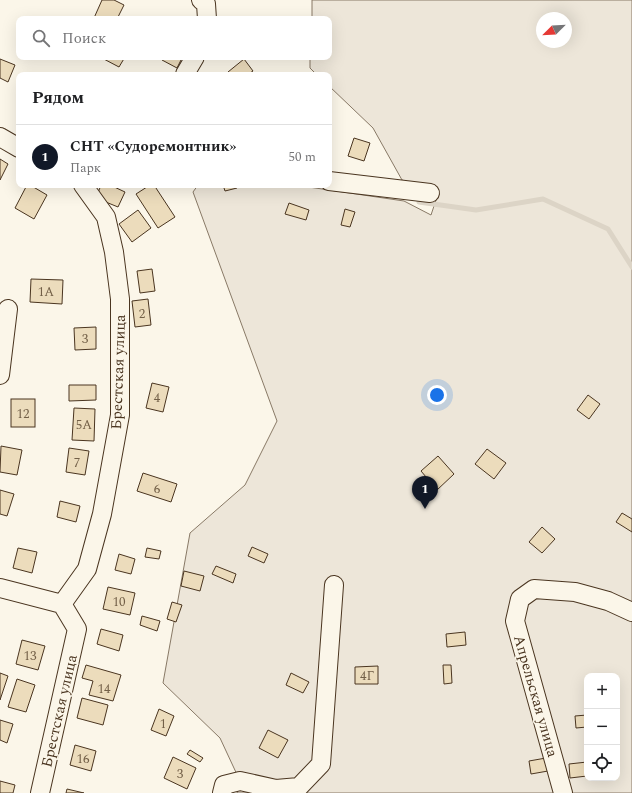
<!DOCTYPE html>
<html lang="ru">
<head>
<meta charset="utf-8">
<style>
  :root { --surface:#fff; --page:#f2f2f2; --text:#202124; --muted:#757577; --line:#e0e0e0; --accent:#111827 }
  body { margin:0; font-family:Spectral,serif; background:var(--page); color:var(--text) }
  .controls { position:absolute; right:12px; bottom:12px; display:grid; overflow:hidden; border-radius:8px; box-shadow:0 4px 16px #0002 }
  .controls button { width:36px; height:36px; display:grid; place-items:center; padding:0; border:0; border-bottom:1px solid var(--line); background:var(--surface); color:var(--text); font:20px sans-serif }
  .compass { position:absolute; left:536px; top:12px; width:36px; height:36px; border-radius:50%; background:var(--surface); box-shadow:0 4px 16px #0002; rotate:246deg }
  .you { position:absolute; left:437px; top:395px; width:14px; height:14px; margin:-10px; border:3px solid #fff; border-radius:50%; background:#1a73e8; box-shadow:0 0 0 6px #1a73e833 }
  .badge { display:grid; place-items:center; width:26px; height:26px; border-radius:50%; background:var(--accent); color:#fff; font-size:13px; font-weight:700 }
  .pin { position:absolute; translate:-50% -33px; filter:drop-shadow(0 1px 2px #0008) }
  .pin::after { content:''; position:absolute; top:21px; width:14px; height:12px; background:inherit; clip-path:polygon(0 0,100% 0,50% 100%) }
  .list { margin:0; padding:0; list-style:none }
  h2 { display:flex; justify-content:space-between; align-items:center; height:52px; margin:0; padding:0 16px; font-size:17px }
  h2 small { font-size:13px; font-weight:400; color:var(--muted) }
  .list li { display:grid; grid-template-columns:26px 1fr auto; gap:12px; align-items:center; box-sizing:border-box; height:64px; padding:0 16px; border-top:1px solid var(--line) }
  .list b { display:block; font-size:15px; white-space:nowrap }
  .list p { margin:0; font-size:13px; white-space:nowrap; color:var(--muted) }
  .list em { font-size:13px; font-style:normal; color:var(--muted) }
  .icon { flex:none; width:22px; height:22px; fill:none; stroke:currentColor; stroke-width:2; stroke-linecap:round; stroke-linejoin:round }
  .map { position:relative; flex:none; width:632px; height:793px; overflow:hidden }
  .search { position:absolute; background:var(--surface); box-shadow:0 4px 16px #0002; left:16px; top:16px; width:316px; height:44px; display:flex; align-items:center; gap:10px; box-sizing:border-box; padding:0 14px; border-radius:8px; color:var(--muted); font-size:15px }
  .panel { position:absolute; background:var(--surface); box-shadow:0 4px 16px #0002; left:16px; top:72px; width:316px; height:116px; border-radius:8px }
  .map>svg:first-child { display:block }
</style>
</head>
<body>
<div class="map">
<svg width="632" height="793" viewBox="0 0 632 793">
  <rect width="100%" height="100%" fill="#fbf6e9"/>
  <path fill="#ede6d9" stroke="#887966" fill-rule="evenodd" d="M312,0h320v793h-395l3,-12 -20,-43 -57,-55 27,-150 55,-48 32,-64 -84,-229 5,-7h97l109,16 27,14 8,-24 -37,-11 -29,-52 -44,-42v-11h-12l-7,-7v-11h19v-38h-17zM542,18h24v24h-24zM587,676h30v102h-30z"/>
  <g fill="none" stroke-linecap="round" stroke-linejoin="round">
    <polyline stroke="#dcd4c6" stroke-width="5" points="419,202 476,210 543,199 608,229 632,267"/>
  </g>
  <g fill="#ecdcbc" stroke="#4a3520">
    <polygon points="102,0 114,0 124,5 117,19 94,18"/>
    <polygon points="100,57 125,57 119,67"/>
    <polygon points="164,57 179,57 182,58 177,68 162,60"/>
    <polygon points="0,59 15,65 8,82 0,78"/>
    <polygon points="244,59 253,71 247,75 231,75 228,72"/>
    <polygon points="354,138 370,143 364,161 348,156"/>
    <polygon points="0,159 8,164 0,180"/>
    <polygon points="27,185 30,185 47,195 34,219 15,208"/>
    <polygon points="101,185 110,185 125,192 118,207 96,198"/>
    <polygon points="150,185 154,185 175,217 158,228 136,194"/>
    <polygon points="223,185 236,185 237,188 225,191"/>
    <polygon points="289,203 309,210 306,220 285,214"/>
    <polygon points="345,209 355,212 350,227 341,225"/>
    <polygon points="138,210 151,228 132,242 119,224"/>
    <polygon points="152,269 155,291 140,293 137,271"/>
    <polygon points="31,279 63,280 62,304 30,302"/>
    <polygon points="148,299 151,325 135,327 132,301"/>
    <polygon points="96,327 96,349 75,350 74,328"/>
    <polygon points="152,383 169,387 163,412 146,408"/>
    <polygon points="69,385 96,385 96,400 69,401"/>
    <polygon points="588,395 600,404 589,419 577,410"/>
    <rect x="11" y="399" width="24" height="28"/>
    <polygon points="74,408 95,409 94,441 72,440"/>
    <polygon points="1,446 22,450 17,475 0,472"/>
    <polygon points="69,448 89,451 85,475 66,472"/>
    <polygon points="487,449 506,463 494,479 475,464"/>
    <polygon points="438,456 454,474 437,490 421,471"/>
    <polygon points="143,473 177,484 171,502 137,491"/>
    <polygon points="0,490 14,494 7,516 0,514"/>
    <polygon points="60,501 80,506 76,522 57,517"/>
    <polygon points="622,513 632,519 632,532 616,522"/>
    <polygon points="542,527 555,539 542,553 529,542"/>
    <polygon points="252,547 268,554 264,563 248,556"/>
    <polygon points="18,548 37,552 32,573 13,568"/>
    <polygon points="147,548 161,551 159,559 145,557"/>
    <polygon points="119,554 135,559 131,574 115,570"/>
    <polygon points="216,566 236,574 233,583 212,574"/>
    <polygon points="184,571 204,576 200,591 181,586"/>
    <polygon points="108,587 135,593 130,615 103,609"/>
    <polygon points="172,602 182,605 176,622 167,619"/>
    <polygon points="142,616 160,621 157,631 140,625"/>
    <polygon points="101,629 123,635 119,651 97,644"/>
    <polygon points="465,632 466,645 447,647 446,634"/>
    <polygon points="22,640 45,646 38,670 16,664"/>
    <polygon points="86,665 121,675 113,701 89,695 93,681 82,678"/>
    <polygon points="443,665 451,665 452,683 444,684"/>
    <polygon points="378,666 378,684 355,684 355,667"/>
    <polygon points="0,673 8,676 0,700"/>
    <polygon points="291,673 309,682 303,693 286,685"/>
    <polygon points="17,679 35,685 26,712 8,707"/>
    <polygon points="82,698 108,705 103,725 77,718"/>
    <polygon points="159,709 174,716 166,736 151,730"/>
    <polygon points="587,715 587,727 576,728 575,716"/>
    <polygon points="0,720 13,724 7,743 0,740"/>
    <polygon points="268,730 288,740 278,758 259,748"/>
    <polygon points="75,745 96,751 91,771 70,765"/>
    <polygon points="190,750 203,758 200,762 187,754"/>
    <polygon points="173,757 196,768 187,789 164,778"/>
    <polygon points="546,758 548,771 531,774 529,761"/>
    <polygon points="587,762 587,776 570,778 569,764"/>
    <polygon points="0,781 15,785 13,793 0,793"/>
    <polygon points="67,789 84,793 66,793"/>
  </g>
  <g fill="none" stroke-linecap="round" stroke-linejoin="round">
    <g stroke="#4a3520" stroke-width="20">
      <g id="minor">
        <polyline points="201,0 206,4 207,19"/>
        <polyline points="187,75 185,74 195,57"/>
        <polyline points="0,137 19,148"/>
        <polyline points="329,181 430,193"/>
        <polyline points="0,375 8,309"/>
        <polyline points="0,588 62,604 77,629 40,793"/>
        <polyline points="62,604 87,569 102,514 120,415 120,299 114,252 106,217 83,185"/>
        <polyline points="222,793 224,785 240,781 276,789 299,787 321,764 334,585"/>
        <polyline points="563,793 515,621 520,599 534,589 575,592 608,601 632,612"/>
      </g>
    </g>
    <use href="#minor" stroke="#fbf6e9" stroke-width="18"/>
  </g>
  <g text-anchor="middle" stroke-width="3" stroke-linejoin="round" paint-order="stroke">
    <g font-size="13" fill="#725f47">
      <text x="46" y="296">1А</text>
      <text x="142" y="318">2</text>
      <text x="85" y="343">3</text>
      <text x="157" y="402">4</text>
      <text x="23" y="418">12</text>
      <text x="84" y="429">5А</text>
      <text x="77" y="467">7</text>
      <text x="157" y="493">6</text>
      <text x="119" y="606">10</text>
      <text x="30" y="660">13</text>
      <text x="367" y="680">4Г</text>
      <text x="104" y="693">14</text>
      <text x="163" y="728">1</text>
      <text x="83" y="763">16</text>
      <text x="180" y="778">3</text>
    </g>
    <g font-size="15" fill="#4a3520" stroke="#fbf6e9">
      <text transform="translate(118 372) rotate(-88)" y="5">Брестская улица</text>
      <text transform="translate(536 696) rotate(74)" y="5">Апрельская улица</text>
      <text transform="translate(59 711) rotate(-77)" y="5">Брестская улица</text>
    </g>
  </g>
</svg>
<div class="controls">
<button>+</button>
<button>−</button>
<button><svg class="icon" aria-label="locate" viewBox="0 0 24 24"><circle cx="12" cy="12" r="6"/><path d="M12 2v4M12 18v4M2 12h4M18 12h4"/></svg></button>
</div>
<svg class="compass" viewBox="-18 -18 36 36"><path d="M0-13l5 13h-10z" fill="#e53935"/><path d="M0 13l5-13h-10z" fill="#757577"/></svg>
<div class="you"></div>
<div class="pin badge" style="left:425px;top:509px">1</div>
<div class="search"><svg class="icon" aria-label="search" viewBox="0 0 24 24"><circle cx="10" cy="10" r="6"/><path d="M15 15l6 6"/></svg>Поиск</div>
<section class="panel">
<h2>Рядом<small></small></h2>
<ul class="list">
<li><span class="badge">1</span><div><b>СНТ «Судоремонтник»</b><p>Парк</p></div><em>50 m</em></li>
</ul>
</section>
</div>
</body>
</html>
